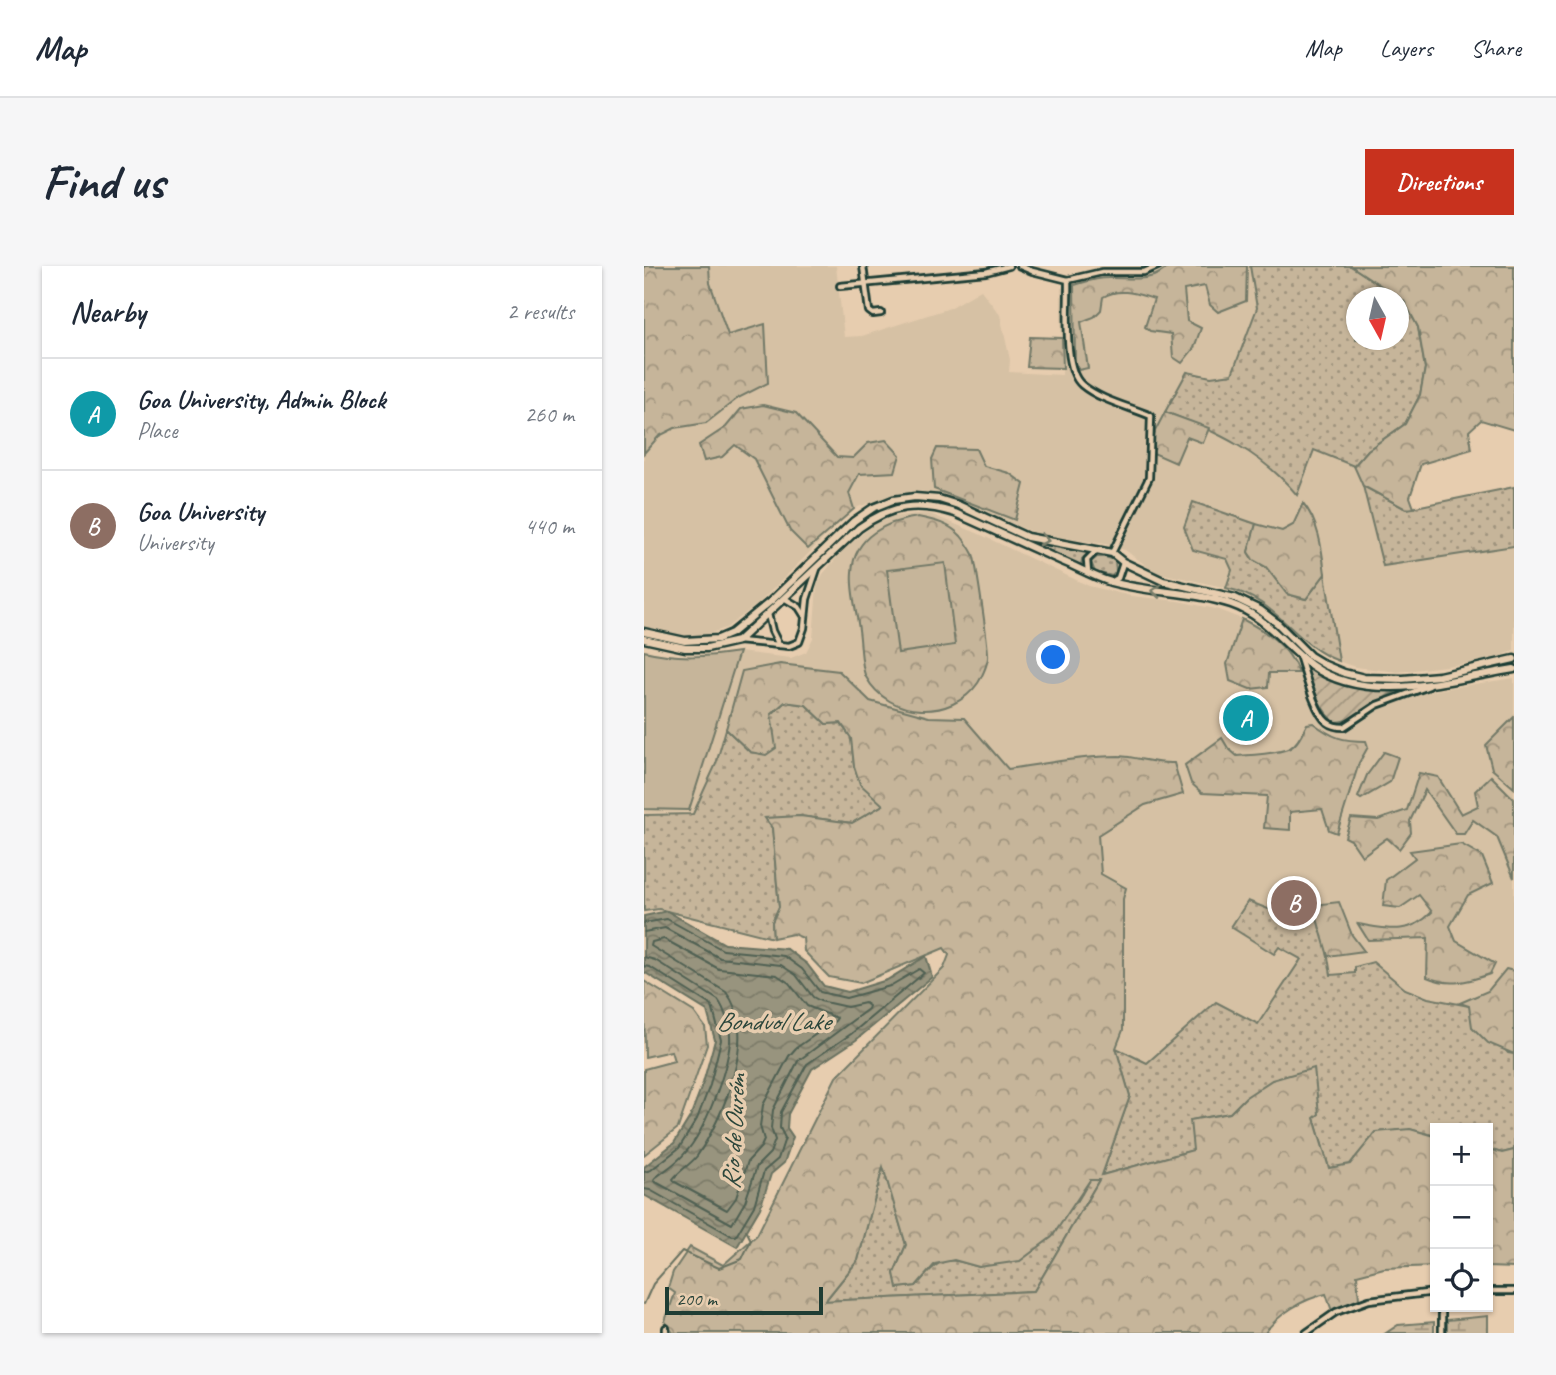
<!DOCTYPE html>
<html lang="en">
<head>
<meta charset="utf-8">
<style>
  :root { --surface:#fff; --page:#f6f6f7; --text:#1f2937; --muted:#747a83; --line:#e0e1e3; --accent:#c8321e }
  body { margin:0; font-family:Caveat,sans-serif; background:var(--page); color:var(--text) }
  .controls { position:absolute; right:21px; bottom:21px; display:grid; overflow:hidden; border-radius:0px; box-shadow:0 2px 5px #0004 }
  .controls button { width:63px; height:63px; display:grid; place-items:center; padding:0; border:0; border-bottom:2px solid var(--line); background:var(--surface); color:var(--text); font:35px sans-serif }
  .compass { position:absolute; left:702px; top:21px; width:63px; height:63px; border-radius:50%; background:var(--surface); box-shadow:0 2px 5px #0004; rotate:172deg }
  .scale { position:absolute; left:21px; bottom:18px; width:158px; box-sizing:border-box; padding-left:7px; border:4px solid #1f3d34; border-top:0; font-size:19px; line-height:24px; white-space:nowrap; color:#1f3d34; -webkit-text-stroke:5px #e7cdaf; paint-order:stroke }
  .you { position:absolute; left:410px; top:392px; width:24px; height:24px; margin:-18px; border:5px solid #fff; border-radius:50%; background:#1a73e8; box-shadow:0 0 0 10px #1a73e833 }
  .badge { display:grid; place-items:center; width:46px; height:46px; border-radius:50%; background:var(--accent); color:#fff; font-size:23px; font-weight:700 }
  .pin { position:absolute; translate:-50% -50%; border:4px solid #fff; box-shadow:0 2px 7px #0006 }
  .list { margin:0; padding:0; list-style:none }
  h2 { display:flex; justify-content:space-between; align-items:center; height:91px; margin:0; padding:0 28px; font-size:30px }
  h2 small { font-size:23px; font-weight:400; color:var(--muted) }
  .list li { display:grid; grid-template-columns:46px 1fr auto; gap:21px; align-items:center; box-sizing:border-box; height:112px; padding:0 28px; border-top:2px solid var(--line) }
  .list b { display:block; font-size:26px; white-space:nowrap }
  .list p { margin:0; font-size:23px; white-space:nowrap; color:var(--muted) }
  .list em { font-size:23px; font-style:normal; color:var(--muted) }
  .icon { flex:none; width:38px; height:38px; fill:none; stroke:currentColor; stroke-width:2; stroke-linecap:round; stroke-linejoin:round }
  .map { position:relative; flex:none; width:870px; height:1067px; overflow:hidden; border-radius:0px }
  header { display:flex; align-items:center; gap:42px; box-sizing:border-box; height:98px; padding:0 35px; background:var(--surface); border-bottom:2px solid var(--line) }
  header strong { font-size:33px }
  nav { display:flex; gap:38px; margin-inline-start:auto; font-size:24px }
  .intro { display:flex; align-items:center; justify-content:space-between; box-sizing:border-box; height:168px; padding:0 42px }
  h1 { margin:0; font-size:49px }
  .button { padding:18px 32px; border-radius:0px; background:var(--accent); color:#fff; font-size:24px; font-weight:700 }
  main { display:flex; gap:42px; padding:0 42px }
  aside { flex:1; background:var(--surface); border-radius:0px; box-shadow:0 2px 5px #0004 }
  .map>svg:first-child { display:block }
</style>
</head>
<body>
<header>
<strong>Map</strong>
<nav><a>Map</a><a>Layers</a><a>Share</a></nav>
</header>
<div class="intro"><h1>Find us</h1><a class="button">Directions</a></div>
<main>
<aside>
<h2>Nearby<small>2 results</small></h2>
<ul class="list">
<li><span class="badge" style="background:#0f9aa8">A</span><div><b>Goa University, Admin Block</b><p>Place</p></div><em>260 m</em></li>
<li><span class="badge" style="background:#8d6e63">B</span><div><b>Goa University</b><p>University</p></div><em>440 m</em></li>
</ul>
</aside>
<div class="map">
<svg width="870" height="1067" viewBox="0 0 870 1067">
  <defs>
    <pattern id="grass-dots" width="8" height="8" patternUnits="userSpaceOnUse" patternTransform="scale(1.75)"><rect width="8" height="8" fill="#c6b59a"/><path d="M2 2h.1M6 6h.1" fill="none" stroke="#a0947e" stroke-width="1.8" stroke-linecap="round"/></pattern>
    <pattern id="forest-crowns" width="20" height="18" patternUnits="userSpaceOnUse" patternTransform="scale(1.75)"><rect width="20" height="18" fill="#c6b59a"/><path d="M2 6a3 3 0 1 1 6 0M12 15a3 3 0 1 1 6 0" fill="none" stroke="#a0947e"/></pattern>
    <pattern id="wetland-marsh" width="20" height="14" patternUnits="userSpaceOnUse" patternTransform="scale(1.75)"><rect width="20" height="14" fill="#c6b59a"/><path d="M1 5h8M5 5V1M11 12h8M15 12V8" fill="none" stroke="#a0947e"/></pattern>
    <pattern id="garden-furrows" width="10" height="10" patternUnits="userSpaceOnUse" patternTransform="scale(1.75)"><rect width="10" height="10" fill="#c6b59a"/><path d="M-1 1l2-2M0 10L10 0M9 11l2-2" fill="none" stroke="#a0947e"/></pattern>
    <pattern id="water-waves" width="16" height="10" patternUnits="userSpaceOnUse" patternTransform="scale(1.75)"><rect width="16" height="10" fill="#98947e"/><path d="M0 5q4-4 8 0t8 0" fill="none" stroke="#7b7a68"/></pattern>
  </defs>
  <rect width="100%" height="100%" fill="#e7cdaf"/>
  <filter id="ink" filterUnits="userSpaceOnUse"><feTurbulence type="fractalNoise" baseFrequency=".0143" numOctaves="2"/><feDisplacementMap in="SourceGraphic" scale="14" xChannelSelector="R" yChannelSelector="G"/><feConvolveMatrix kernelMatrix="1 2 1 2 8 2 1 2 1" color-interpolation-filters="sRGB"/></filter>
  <g filter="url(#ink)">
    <g fill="#d6c1a4">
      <polygon points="65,0 192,0 200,71 218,70 306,42 337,24 356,49 366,94 365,106 418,109 417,22 461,12 503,12 521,4 524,0 606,0 613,42 762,243 870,221 870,384 858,390 833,396 754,406 711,401 688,393 668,381 632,347 611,333 588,323 511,306 481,284 461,278 396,269 298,229 274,225 242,231 214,241 183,269 115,337 82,362 58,370 32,370 0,361 0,152 80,115"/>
      <polygon points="270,248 286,248 333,267 445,320 487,330 534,335 572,343 598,353 627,368 651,396 675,454 688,462 708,462 749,434 798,423 870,412 870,817 550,884 429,738 132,553 42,546 0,547 0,385 39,391 64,391 95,386 147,392 162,386 169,372 173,320 179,308 201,282 232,257 247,251"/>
    </g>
    <g fill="url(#grass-dots)" stroke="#727967" stroke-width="2" fill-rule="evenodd">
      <path d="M606,0h101l53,35 14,26 7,41 -5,27 -15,29 -37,26 -14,16 -40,-16 -17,45c-36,-43 -81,-64 -132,-83l22,-40 24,5 21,-3 25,-66zM712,32h42v42h-42z"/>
      <polygon points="719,220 762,243 870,221 870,280 739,300"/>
      <path d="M549,236l63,22 -8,28 5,8 13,7 21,27 19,5 19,-25 14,87c-44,-15 -61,-62 -113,-73l6,-18 -5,-11 -34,-9 -9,-23z"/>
      <polygon points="372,269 399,279 446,285 438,293 437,302"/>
      <polygon points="453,291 461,291 471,294 472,306 468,310 451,306 447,296"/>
      <polygon points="141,436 162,439 182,458 196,457 207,471 210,500 239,539 208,557 156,550 122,553 128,562 135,641 128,656 129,672 15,643 0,645 0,549 49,548 72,498 82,463 106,486 127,449"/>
      <polygon points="604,635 624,643 669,639 682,679 687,709 711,707 711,701 729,696 761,723 784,732 825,740 864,787 870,788 870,884 858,887 844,883 844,862 791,862 791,870 766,863 706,899 685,902 670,852 602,831 586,847 547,854 550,884 458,909 486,830 472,782 503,797 572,736 614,758 657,693 635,681 630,688 587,661"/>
      <path d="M239,900l23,79 -12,28 4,15 18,-2c25,-29 27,-30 63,-19l98,-65 13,-22h9l-65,111 -209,10 33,-41z"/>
    </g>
    <g fill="url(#forest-crowns)" stroke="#727967" stroke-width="2" fill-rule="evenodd">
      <polygon points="0,0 65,0 66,17 84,69 121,58 124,117 94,132 62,157 31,162 15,170 0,187"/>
      <path d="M524,0h79l-1,35 -28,11 -8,-7 -5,-19 -21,4 3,31 14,7 -7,20 -12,15 -9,-6 -2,-23 -21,-3 -5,-4 9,-28c-17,-5 -34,-12 -51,-2l-2,13 -7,7 -13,5 7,46 -9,2 -4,-6 -1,-79c11,-3 23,-7 34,-7 21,-1 45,6 60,-12z"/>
      <polygon points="707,0 870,0 870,164 837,154 825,165 828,183 777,198 766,231 770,242 762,243 719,220 710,200 724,184 761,158 776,129 781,102 774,61 760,35"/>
      <polygon points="386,71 418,72 419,102 383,101"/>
      <polygon points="119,139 152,147 193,191 209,192 224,177 242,174 256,189 251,206 215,208 205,227 210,243 164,283 146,265 110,193 91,179 78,191 60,195 55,179 82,161 97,143"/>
      <polygon points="521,146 565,162 559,177 543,171 532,197 507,186 511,165"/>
      <polygon points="293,182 332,183 340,200 365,207 380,218 371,254 290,223 288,193"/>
      <path d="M659,237c16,19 19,47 22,71l-19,25 -19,-5 -21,-27 -13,-7 -5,-8 8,-28 26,7 11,-6z"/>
      <path d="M274,251c16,3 32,7 43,19 4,5 9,12 12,18 3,7 16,95 15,104 -1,7 -6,19 -10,25 -26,38 -89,36 -112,-6 -5,-9 -5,-35 -7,-47 -2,-18 -9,-39 -7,-58 2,-36 35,-51 66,-55z"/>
      <path d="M598,353c25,13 45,25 57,54h-30l-1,14 -18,2 -20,-8 -3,-17z"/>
      <path d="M136,398l59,7 31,30 59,16 35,1 44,51c36,-5 74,-13 111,-13 19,1 35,8 55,7l9,31 -38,11 -47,30 3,39 25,14 -3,11v131l-7,18 14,48 -28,79 91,-25 -3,-30 40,-7 16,-16 26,-17 42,-12 5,46 -5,4 15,50 21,-4 26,-32 34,-3 25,7v130l-51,2 -27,7 2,24 -27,12 -6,-17c-23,5 -48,20 -61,39h-592l-8,-12 10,-28 -7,-5 5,-16 17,-25 33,18 34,-30 79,-158 108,-109 5,-13 -5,-7 -83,35 -32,-6 -25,-26 -1,-13 -10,-4 -20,4 -1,-16 7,-15 -7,-79 -7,-10 35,-2 52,7 31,-18 -23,-21 -6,-18 -3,-28 -10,-15 -15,1 -20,-19 -21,-3 -14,12 5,34 -10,7 -16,-3 -24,-23 16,-58zM239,901l23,78 -12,28 3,15 19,-2 19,-22 19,-4 25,7 41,-6 32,-24 38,-57h9l-65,111 -209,10 33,-41z"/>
      <polygon points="870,451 870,522 848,503 842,479"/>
      <path d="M669,457c20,15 29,18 53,18l2,6 -9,16 -22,70 -8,-3 -7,-21 -32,3v18l-26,-2 3,-32 -65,-3 -11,-10 -6,-18 37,-27 6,10 9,8c13,-1 41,-2 53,-8 8,-4 13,-16 17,-24z"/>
      <polygon points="740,486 754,491 746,516 717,533 714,531 723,509"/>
      <polygon points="775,507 794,511 817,548 834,540 831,525 847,510 870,533 870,612 853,571 829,554 820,568 812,568 781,524 766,555 767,567 755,583 743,572 718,590 707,574 701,571 707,552 734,554 763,544"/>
      <path d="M817,578l21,12 11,27 -25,12 -18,31 6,15 39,23 -5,10c-23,8 -40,13 -63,3l1,-39 -60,2 -10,-16c29,5 51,12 74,-12l-13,-17 -19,13 -17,-2 3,-26 29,-22 -5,-7z"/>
      <polygon points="695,636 708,669 720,685 684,690 669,639"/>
      <polygon points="862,703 870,705 870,788 844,777 828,761 825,740 816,737 844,725"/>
      <polygon points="0,715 50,746 61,761 63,779 34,862 0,889 0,803 30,795 27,785 1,791"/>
      <polygon points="844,883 858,887 870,884 870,1002 844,1001"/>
    </g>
    <g fill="url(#wetland-marsh)" stroke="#727967" stroke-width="2">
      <polygon points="844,1050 844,1067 803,1067 803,1054"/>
      <polygon points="790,1056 790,1067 742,1067 754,1059"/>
    </g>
    <path fill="url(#garden-furrows)" stroke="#727967" stroke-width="2" d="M661,396c27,23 59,26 94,28 -23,10 -38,31 -64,32 -18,-14 -23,-39 -30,-60z"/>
    <g fill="#c6b59a" stroke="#727967" stroke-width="2">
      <polygon points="301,297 311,379 254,387 243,304"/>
      <path d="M0,385c33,8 63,6 95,1l-50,158 -45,-1z"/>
    </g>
    <polygon fill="url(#water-waves)" stroke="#687160" stroke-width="2" points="23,645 81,678 143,683 163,698 180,720 204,726 243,714 282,690 288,711 212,774 168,803 144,848 143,862 149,871 140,897 127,908 116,942 93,981 0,929 0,901 30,877 46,851 59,817 71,774 63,745 0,706 0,650"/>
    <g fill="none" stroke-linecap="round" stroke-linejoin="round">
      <g stroke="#4f6052" stroke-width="2">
        <polyline points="0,657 23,653 79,684 140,690 158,703 176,726 202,732 246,720 275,703 280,707 207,768 163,798 137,846 136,862 141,872 134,893 120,905 110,940 92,970 88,970 6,924 0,923"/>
        <path d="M0,666l21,-4 55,30 61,7 15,10 17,22 7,4 27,6 18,-4 4,3 -1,3 -70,52 -25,49 -2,18 4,12 -5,13 -13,13 -12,36 -13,22 -78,-43 1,-3c10,-8 22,-15 30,-25 20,-21 42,-82 45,-111 1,-12 -5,-33 -12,-42l-63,-40 -11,-3"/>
        <path d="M20,673l55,30 58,6 12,8 18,23 30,12 -2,3 -39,27 -7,8 -26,49 -3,21 4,14 -3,7 -13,14 -12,37 -9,12 -52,-28 -2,-3c7,-9 17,-14 24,-23 26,-38 62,-122 29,-164l-75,-46 1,-4z"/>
        <polyline points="0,700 6,701 68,740 77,774 66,819 53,853 35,882 7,904 0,906"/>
      </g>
      <polyline stroke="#687160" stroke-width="2" points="0,1038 9,1018 38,985 75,1002 98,993 107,974 102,964"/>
      <g stroke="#1f3d34" stroke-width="10">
        <g id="street">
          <polyline points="219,0 225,45 229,48 237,47"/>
          <path d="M376,0l12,5 36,9c1,25 -6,89 14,105 18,15 48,22 69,31l-2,62 -37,75"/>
          <polyline points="424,14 458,6 500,6 514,0"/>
          <polyline points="196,20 342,6 365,0"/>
          <polyline points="444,307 443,294 451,286"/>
          <polyline points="467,316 474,312 479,297"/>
          <polyline points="140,332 155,341 160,349"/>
          <polyline points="124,348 128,365 135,379"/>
          <polyline points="94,375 145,380 155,376 160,362 163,333 173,303"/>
          <path d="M656,392c5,15 15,55 27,64 5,4 11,5 17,5l33,-22 52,-19"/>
          <polyline points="844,1025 870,1025"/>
          <polyline points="22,1062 22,1067"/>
          <polyline points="662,1067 692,1046 725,1034 791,1026"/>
          <polyline points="798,1067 798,1041"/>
        </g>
      </g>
      <g stroke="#1f3d34" stroke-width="11">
        <g id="secondary">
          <polyline points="0,366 41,375 74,373 88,367 127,335 210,255 229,242 249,234 271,231 295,233 314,239 383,271 468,287 479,296 519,315 591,332 616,344 633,357 666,390 681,399 700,407 720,412 759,413 795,410 870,393"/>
          <path d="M0,373l41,9h22l31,-7 121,-113c32,-23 58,-27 96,-15 36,16 71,32 107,48 17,7 32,16 49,21 40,11 81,9 120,22 35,12 52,40 80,61 56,41 141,14 203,4"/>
        </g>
      </g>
      <use href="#street" stroke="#e7cdaf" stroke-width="4.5"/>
      <use href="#secondary" stroke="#e7cdaf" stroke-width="6"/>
    </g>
    <defs><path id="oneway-chevron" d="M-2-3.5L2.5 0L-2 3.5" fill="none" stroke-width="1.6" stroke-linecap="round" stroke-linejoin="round" transform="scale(1.75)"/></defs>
    <g stroke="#797e6b">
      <use href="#oneway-chevron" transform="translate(400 274) rotate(11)"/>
      <use href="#oneway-chevron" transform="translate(512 325) rotate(-175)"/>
    </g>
  </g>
  <g text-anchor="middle" stroke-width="7" stroke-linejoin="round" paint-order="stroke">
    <g font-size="26" font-style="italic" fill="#2b463b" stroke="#e7cdaf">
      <text x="129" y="764">Bondvol Lake</text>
      <text transform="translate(89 866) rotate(-87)" y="9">Rio de Ourém</text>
    </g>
  </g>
</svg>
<div class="controls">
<button>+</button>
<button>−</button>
<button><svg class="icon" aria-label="locate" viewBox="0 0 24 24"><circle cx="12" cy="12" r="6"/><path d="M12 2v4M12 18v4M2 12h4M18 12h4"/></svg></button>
</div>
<svg class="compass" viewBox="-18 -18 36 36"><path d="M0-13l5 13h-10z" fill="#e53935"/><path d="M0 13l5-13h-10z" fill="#747a83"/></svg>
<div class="scale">200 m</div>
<div class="you"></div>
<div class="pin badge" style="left:602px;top:452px;background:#0f9aa8">A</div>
<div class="pin badge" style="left:650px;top:637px;background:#8d6e63">B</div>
</div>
</main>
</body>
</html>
